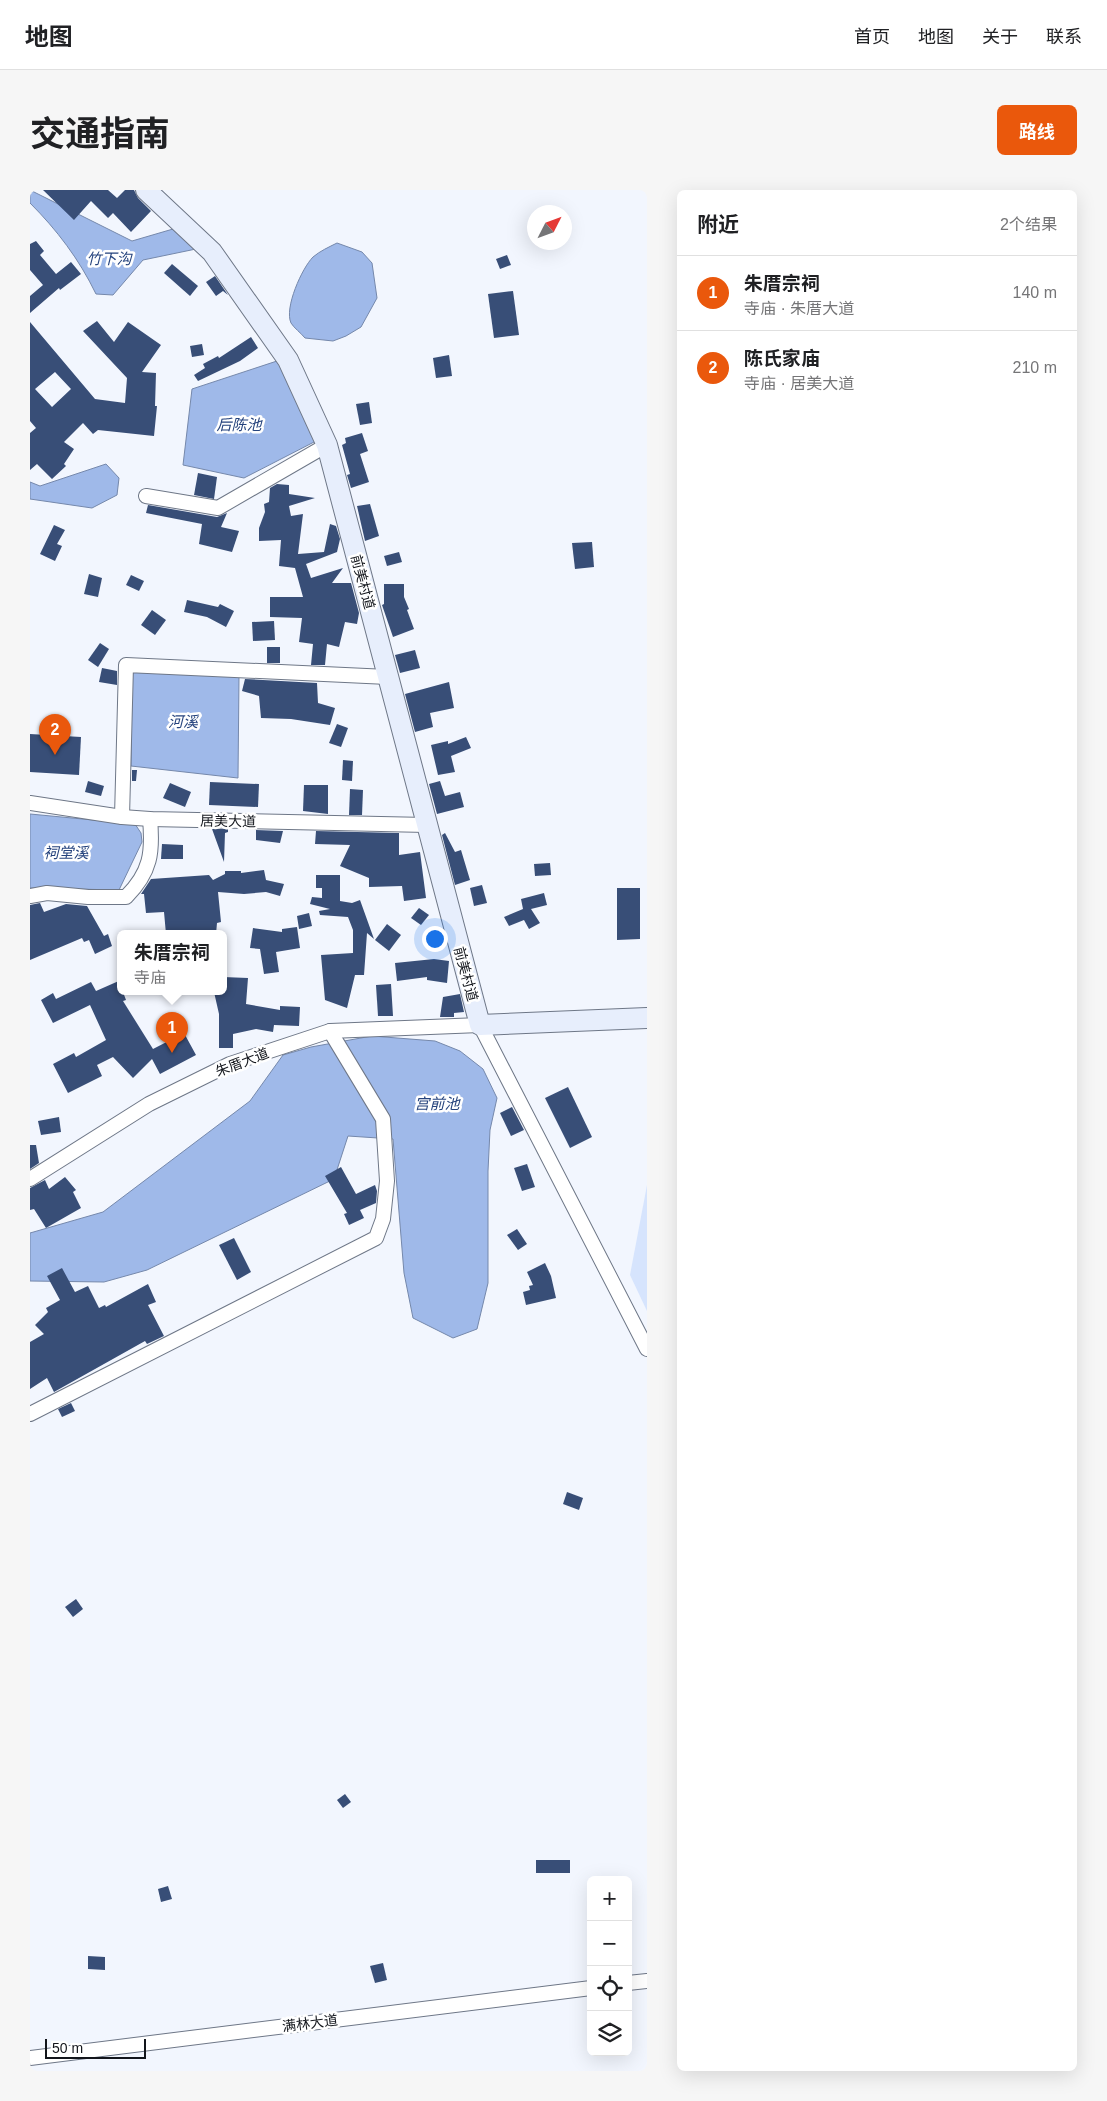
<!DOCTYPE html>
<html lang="zh">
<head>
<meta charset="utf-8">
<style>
  :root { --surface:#fff; --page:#f6f6f6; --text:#202124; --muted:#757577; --line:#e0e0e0; --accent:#ea580c }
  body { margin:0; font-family:Arial,"Noto Sans SC",sans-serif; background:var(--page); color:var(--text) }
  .controls { position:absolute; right:15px; bottom:15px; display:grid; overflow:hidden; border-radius:8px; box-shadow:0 5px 20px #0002 }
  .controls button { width:45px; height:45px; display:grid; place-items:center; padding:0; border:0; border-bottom:1px solid var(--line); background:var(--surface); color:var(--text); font:25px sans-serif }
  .compass { position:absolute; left:497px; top:15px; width:45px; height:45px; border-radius:50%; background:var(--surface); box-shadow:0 5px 20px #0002; rotate:48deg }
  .scale { position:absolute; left:15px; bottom:12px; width:101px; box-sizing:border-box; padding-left:5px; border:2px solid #12151b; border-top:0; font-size:14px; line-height:18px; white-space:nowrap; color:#12151b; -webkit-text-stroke:4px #fff; paint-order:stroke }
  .you { position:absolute; left:404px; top:748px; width:18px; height:18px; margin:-12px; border:4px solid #fff; border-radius:50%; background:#1a73e8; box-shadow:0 0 0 8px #1a73e833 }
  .badge { display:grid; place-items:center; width:32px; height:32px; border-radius:50%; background:var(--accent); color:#fff; font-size:16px; font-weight:700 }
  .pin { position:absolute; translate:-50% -41px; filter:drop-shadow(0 1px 2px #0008) }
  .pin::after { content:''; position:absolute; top:26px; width:18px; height:15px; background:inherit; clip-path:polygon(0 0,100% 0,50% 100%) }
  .popup { position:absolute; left:87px; top:740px; width:110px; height:65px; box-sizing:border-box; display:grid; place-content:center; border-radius:8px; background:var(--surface); filter:drop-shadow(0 1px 4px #0005); font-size:16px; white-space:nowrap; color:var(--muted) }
  .popup b { font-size:19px; color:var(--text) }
  .popup::after { content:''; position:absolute; left:50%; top:100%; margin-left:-10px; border:10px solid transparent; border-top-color:var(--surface) }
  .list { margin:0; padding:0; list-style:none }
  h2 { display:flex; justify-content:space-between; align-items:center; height:65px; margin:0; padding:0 20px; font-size:21px }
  h2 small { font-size:16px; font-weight:400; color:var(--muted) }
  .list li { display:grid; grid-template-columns:32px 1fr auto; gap:15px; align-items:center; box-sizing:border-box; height:75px; padding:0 20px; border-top:1px solid var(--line) }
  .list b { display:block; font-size:19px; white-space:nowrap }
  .list p { margin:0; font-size:16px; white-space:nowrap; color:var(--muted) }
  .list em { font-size:16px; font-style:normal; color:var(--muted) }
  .icon { flex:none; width:28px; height:28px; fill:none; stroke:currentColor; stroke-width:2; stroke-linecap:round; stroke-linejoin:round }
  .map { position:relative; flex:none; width:617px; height:1881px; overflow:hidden; border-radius:8px }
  header { display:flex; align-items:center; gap:30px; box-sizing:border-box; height:70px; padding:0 25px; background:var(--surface); border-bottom:1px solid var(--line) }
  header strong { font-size:24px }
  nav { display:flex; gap:28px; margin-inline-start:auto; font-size:18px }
  .intro { display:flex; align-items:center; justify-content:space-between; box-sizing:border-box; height:120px; padding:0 30px }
  h1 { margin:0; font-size:35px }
  .button { padding:12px 22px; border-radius:8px; background:var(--accent); color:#fff; font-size:18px; font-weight:700 }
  main { display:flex; gap:30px; padding:0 30px }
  aside { flex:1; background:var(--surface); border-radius:8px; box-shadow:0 5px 20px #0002 }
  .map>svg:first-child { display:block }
</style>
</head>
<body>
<header>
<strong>地图</strong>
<nav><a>首页</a><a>地图</a><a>关于</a><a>联系</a></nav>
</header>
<div class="intro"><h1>交通指南</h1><a class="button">路线</a></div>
<main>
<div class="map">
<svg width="617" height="1881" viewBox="0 0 617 1881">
  <rect width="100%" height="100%" fill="#f2f6fe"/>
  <polygon fill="#d6e4fd" points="617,995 617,1121 600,1085"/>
  <g fill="#9fb9e9" stroke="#7588ab">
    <path d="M0,0l102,51 41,-12 23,20 -53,11 -30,35 -17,-1c-17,-35 -39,-64 -66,-91z"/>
    <path d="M307,53l25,9 10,11 5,35 -16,29 -15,9 -13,5 -28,-3c-4,-5 -11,-10 -14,-15 -7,-15 11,-55 22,-66 7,-6 16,-10 24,-14z"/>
    <polygon points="250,170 286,251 214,288 153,275 162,199"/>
    <polygon points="76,274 89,288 87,305 62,318 0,309 0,292 10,296"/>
    <polygon points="102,479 209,486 208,588 101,576"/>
    <polygon points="0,624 105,634 111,643 112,652 89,700 0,698"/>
    <polygon points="342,846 405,851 430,861 453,879 467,908 460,940 458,981 458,1093 447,1139 423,1148 383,1128 374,1083 363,949 318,946 304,989 117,1080 74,1092 0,1091 0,1043 73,1022 220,911 253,865 281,857"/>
  </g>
  <g fill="#384e77" fill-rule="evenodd">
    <polygon points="13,0 78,0 87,8 95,0 104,0 108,8 121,21 101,42 83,23 78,28 61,11 44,30"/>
    <polygon points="6,51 14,61 10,65 26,84 41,72 51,84 30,100 29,98 0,123 0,106 13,95 0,80 0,54"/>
    <polygon points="477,65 481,75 470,79 466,69"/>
    <polygon points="142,74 168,96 160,106 134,83"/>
    <polygon points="185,86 198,105 193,101 186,106 176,92"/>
    <polygon points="483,101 489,145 464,148 458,104"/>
    <path d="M67,131l17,21 14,-20 33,23 -19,27 14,1 -1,33h2l-3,30 -56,-6 -5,4 -10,-11 -19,19 10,7 -10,15 2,2 -14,13 -15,-15 -7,6v-37l6,-5 -6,-7v-99l65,77 30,4 2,-25 -44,-47zM25,182l16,17 -19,18 -17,-18z"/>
    <polygon points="221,147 228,158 210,171 168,191 164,185 175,178 173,174 188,166 189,168"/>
    <polygon points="172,154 174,165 162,167 160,156"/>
    <polygon points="419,165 422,186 406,188 403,168"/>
    <polygon points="339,212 342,233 330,235 326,214"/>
    <polygon points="332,243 338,261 330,264 339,292 321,298 317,285 320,284 312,255 316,253 315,248"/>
    <polygon points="168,283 187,287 184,309 164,305"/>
    <polygon points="247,294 259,295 259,304 285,308 259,316 261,326 273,324 268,364 294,362 300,334 306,336 310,349 307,362 276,374 281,388 313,378 302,393 321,393 329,423 327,434 315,432 309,457 297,454 295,475 281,475 283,454 269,452 272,428 240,427 240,407 273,407 265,378 249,376 251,350 229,351 229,338 235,322 234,314 239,312 240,298"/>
    <polygon points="340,314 349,346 335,351 327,316"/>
    <polygon points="118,315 187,327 197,323 191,337 209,341 202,362 169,354 172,334 116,323"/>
    <polygon points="24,335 35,340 27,354 32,356 25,371 10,364"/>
    <polygon points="562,352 564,377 545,379 542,353"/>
    <polygon points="369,362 372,372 357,376 354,366"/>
    <polygon points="59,384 72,388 68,407 54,404"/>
    <polygon points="101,385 114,391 109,401 96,395"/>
    <polygon points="354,394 374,394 374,407 379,419 377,420 384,439 363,447 352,415 354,414"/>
    <polygon points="157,410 188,417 190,414 204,421 196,437 177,427 154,422"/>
    <polygon points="122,420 136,430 125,445 111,435"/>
    <polygon points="244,431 245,450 223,451 222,432"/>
    <polygon points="70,453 79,459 68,477 58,470"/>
    <rect x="237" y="457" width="13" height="16"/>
    <polygon points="385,460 390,478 370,483 365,465"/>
    <polygon points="72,478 87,481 87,495 69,492"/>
    <polygon points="215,489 287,493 288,513 305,518 300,535 261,529 231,528 229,506 212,501"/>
    <polygon points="419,492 424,518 400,523 403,537 385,542 375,504"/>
    <polygon points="307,534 318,538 311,557 299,553"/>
    <polygon points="0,544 51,547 49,585 0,582"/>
    <polygon points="436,547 441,558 421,566 425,582 408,585 401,555 418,551 418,554"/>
    <polygon points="313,570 323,571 322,591 312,590"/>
    <polygon points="102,580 107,580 106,591 102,591"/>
    <polygon points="58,591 74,596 71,606 55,602"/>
    <polygon points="410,591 415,606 430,602 434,617 407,624 399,594"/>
    <polygon points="180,592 229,594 228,617 179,615"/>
    <polygon points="140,593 161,602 155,617 133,608"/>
    <polygon points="274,595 298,595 298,624 273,621"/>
    <polygon points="320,599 333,600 332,625 319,625"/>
    <polygon points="182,639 198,639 198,642 195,643 194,672"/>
    <polygon points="226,640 253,641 250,653 226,650"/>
    <polygon points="286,641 369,643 369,665 390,662 396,708 374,711 372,696 339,697 339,688 310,676 320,655 285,654"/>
    <polygon points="415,643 425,662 431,660 440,690 425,695 412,645"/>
    <polygon points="132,654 153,655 153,669 131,669"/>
    <polygon points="520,673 521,685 505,686 504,674"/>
    <polygon points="234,680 236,690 254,694 250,706 236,702 214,704 188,702 191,732 187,733 186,744 136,744 134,722 116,723 114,704 111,704 121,689 179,685 183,690 195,684 195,681 211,681 211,683"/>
    <polygon points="286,685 310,685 310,711 322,713 330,710 344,749 337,743 334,785 325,785 317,818 295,810 291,765 323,763 323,740 318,727 290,725 289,721 300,719 280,714 282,707 292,708 292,698 286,698"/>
    <polygon points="452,695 457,713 444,716 440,698"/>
    <polygon points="587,698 610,698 610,749 587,750"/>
    <polygon points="514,703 517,715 501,719 510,733 499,739 494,730 479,736 474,727 493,719 491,709"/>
    <polygon points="10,713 14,722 36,714 57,716 74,746 78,744 82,756 65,764 59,750 54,752 52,748 0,770 0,715"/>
    <polygon points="389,718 399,725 391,735 381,728"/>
    <polygon points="279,723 282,736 269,739 267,726"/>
    <polygon points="357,734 371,745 359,761 345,750"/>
    <polygon points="267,737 270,758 246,762 249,782 234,784 230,759 220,758 223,738 252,742 252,739"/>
    <polygon points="404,769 419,771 417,793 397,790 397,787 367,791 365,773"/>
    <polygon points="193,787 218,788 216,814 250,820 250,816 270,817 269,836 244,835 243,842 226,839 203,844 203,858 189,858 189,824 184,802 193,802"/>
    <polygon points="91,790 91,802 93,802 96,810 93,811 123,859 154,843 166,865 130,884 122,869 103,888 83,867 67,875 72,886 38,903 23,874 44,863 46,867 76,850 60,815 23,833 11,810 23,803 26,809 61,792 66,801"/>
    <polygon points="361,794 363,826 348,826 346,795"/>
    <polygon points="430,804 434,822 424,823 424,827 410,827 413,807"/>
    <polygon points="538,897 562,947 540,958 515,908"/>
    <polygon points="482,917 494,940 481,946 470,923"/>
    <polygon points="29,927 31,942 11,945 8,931"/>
    <polygon points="0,955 6,955 9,973 0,979"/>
    <polygon points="497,974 505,997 492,1001 484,978"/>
    <polygon points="311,977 326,1004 345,995 347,1001 346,1013 330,1020 334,1028 319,1035 314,1024 317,1023 295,986"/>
    <polygon points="35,987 46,1000 43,1002 51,1018 16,1038 4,1019 0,1020 0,998 15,990 19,999"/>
    <polygon points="487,1039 497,1054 488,1060 477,1045"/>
    <polygon points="204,1048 221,1082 207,1090 189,1055"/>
    <polygon points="515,1073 521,1086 526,1108 496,1115 493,1102 500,1100 499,1096 503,1095 497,1082"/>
    <polygon points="32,1078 45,1102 58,1096 69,1118 75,1115 76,1117 118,1094 126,1112 118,1115 134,1146 117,1154 115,1151 24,1202 17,1188 0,1199 0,1152 14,1144 5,1135 18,1122 16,1118 30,1110 17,1086"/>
    <polygon points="41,1213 45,1221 32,1227 28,1219"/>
    <polygon points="537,1302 553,1308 549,1320 533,1314"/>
    <polygon points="46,1409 53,1419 43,1427 35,1417"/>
    <polygon points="315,1604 321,1612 313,1618 307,1610"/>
    <rect x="506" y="1670" width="34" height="13"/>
    <polygon points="138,1696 142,1709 131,1712 128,1699"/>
    <polygon points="58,1766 75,1767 75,1780 58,1779"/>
    <polygon points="353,1773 357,1790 345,1793 340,1776"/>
  </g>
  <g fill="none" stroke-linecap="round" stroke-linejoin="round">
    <g stroke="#6e7787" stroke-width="16">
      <g id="street">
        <polyline points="116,306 188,318 297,255"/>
        <polyline points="0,613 92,627 120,629 397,635"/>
        <polyline points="92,627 96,475 358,487"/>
        <path d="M0,706l17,-3 41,4h38c25,-25 27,-45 24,-78"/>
        <polyline points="0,989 119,914 200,874 300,841 450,835 617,1159"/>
        <polyline points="0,1224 346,1048 353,1029 357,991 353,929 300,841"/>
        <polyline points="598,1793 617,1791"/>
        <polyline points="0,1868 561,1798"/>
      </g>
    </g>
    <g stroke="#6e7787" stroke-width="22">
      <polyline id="secondary" points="116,0 182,62 258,170 297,255 450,835 617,828"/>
    </g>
    <use href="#street" stroke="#fff" stroke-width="14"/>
    <use href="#secondary" stroke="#e7eefc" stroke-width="20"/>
  </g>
  <g text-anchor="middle" stroke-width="5" stroke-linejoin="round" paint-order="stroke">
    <g font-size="14" fill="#12151b" stroke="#fff">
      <text transform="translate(333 392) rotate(75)" y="5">前美村道</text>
      <text transform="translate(198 631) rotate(1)" y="5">居美大道</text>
      <text transform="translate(436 784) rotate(75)" y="5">前美村道</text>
      <text transform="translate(212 872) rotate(-21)" y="5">朱厝大道</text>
      <text transform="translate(280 1833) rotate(-7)" y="5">满林大道</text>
    </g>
    <g font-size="15" font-style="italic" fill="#25437d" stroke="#fff">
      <text x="79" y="74">竹下沟</text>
      <text x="209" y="240">后陈池</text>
      <text x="153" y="537">河溪</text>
      <text x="36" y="668">祠堂溪</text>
      <text x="407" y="919">宫前池</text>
    </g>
  </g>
</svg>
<div class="controls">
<button>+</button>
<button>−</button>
<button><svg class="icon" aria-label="locate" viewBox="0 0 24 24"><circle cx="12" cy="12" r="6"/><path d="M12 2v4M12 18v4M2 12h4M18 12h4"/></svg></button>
<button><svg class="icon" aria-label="layers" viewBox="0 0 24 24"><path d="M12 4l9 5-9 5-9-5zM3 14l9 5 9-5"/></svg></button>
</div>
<svg class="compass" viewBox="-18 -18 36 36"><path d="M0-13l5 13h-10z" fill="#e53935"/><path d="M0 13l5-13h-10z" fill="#757577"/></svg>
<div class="scale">50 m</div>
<div class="you"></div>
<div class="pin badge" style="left:142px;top:863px">1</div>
<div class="popup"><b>朱厝宗祠</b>寺庙</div>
<div class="pin badge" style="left:25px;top:565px">2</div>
</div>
<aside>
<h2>附近<small>2个结果</small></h2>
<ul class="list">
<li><span class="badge">1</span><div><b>朱厝宗祠</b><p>寺庙 · 朱厝大道</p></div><em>140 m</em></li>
<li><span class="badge">2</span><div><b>陈氏家庙</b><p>寺庙 · 居美大道</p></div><em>210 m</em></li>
</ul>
</aside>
</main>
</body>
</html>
